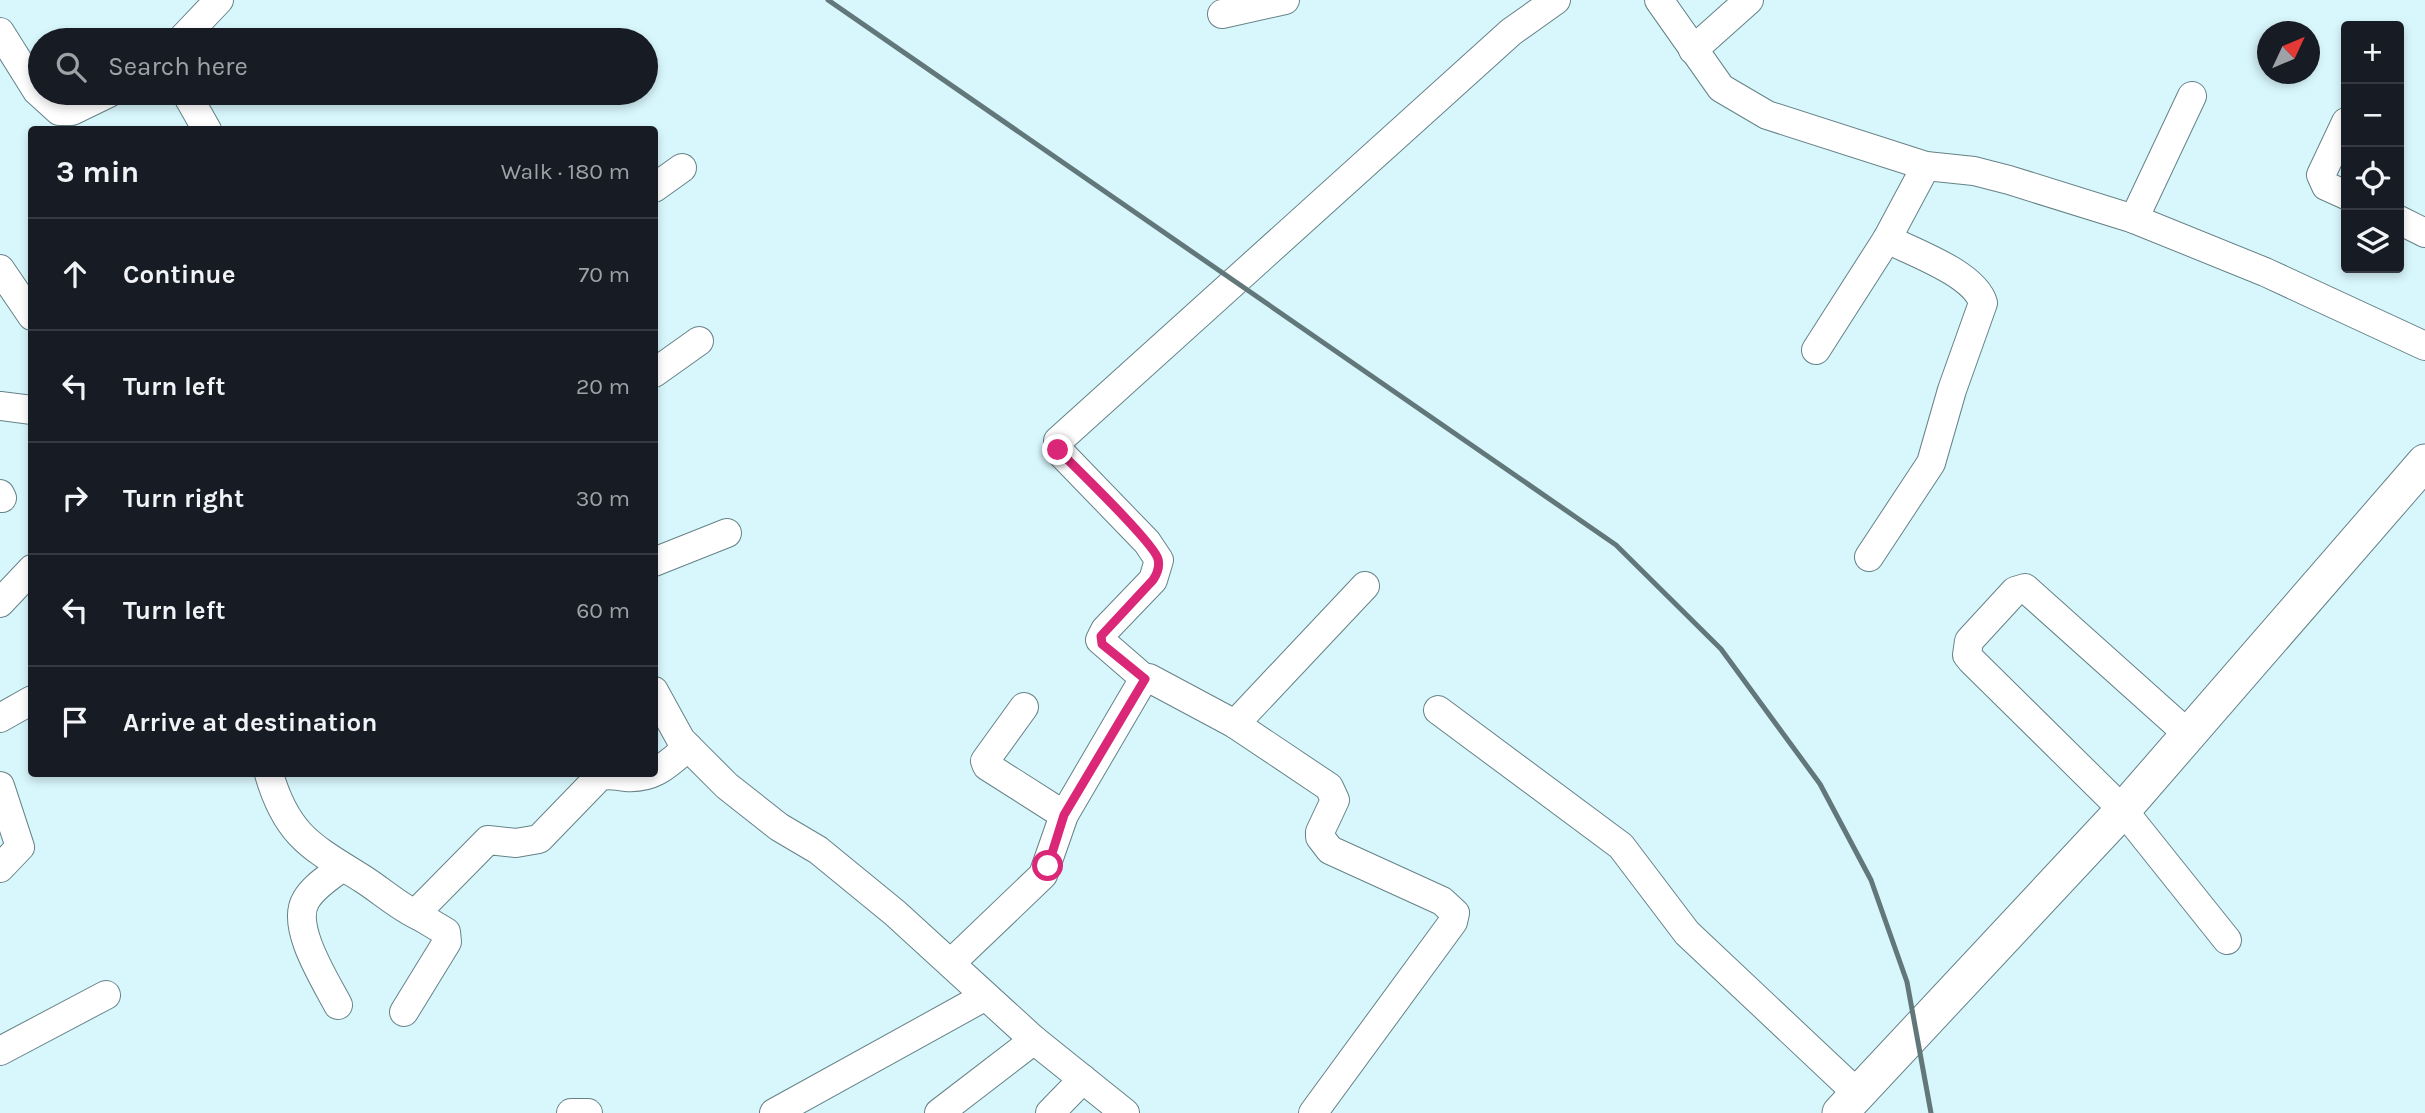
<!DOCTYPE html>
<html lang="en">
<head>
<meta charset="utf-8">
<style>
  :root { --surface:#171b24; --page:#20242c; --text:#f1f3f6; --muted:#9ea1a6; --line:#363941 }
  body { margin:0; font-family:Karla,sans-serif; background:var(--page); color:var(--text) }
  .controls { position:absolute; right:21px; top:21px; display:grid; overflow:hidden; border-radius:7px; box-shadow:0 4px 10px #0003 }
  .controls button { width:63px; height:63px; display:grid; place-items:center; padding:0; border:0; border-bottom:2px solid var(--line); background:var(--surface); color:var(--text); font:35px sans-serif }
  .compass { position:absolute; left:2257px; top:21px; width:63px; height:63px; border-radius:50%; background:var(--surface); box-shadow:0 4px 10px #0003; rotate:46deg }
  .stop { position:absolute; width:21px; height:21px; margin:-16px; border:5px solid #db2777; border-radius:50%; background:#fff }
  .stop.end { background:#db2777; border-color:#fff; box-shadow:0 2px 7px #0008 }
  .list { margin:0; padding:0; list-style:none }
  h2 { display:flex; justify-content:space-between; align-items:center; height:91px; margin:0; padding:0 28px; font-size:30px }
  h2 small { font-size:23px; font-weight:400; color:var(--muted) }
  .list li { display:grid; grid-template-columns:46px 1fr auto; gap:21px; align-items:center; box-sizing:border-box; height:112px; padding:0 28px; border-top:2px solid var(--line) }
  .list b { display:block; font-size:26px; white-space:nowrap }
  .list em { font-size:23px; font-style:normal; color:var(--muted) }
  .icon { flex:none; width:38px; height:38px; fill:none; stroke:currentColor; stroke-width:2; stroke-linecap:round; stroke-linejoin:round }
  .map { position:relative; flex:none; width:2425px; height:1113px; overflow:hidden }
  .search { position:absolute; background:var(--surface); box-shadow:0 4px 10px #0003; left:28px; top:28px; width:630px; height:77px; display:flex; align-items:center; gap:18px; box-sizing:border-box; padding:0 24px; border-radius:38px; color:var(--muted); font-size:26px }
  .panel { position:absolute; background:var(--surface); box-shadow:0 4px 10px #0003; left:28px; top:126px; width:630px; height:651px; border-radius:7px }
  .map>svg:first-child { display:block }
</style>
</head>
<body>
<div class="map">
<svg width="2425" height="1113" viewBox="0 0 2425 1113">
  <rect width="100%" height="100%" fill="#d8f7fd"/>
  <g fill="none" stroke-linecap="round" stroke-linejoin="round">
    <g stroke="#668287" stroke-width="30">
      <g id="minor">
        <polyline points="1659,0 1721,88 1767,115 1926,166 1974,171 2009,180 2134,219 2265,272 2425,346"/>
        <polyline points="1222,14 1285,0"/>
        <polyline points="0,32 37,91 59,111 72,111 109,93"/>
        <polyline points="181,40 219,0"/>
        <polyline points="1693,50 1749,0"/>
        <polyline points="186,93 207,130"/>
        <polyline points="2346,122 2321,175 2326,186 2346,195"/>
        <polyline points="654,188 682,168"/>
        <polyline points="2134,219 2192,96"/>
        <polyline points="2399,220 2425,233"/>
        <polyline points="0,269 32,316"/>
        <polyline points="1816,350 1887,239 1926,166"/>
        <polyline points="654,373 699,341"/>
        <polyline points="0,406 32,410"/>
        <polyline points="0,494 2,498"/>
        <path d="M1869,557l62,-94 21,-73 31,-87c-8,-29 -70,-51 -96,-64"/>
        <polyline points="654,562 727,533"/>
        <polyline points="0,603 32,569"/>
        <polyline points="1145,679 1100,640 1105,630 1153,580 1159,560 1147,542 1058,450 1058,441 1511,32 1556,0"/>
        <polyline points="654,691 681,740 727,786 779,827 818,850 895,913 1034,1040 1125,1113"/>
        <polyline points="1024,707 985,761 987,766 1064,815"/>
        <polyline points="1438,710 1621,846 1687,933 1858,1094"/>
        <polyline points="0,718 32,700"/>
        <polyline points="1235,724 1365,586"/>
        <polyline points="2188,734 2025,588 2015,591 1969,641 1967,655 1971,660 2123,810 2227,940"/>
        <path d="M269,774c18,62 43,73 94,105 19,12 37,29 58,38"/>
        <polyline points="0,786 20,847 0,868"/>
        <polyline points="951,963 1043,875 1064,815 1143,680 1149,678 1235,724 1329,787 1335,800 1320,832 1320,837 1330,850 1442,901 1455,913 1453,922 1313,1113"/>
        <path d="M338,1005c-13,-25 -48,-79 -32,-105 8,-14 24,-23 36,-33"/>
        <path d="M404,1012l43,-70 -1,-10 -25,-15 -1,-8 68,-69 28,3 23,-4 60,-62c9,-4 16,-1 27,0 28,2 41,-12 62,-30"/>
        <polyline points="0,1051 106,995"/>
        <polyline points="571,1113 588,1113"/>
        <polyline points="774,1113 984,997"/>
        <polyline points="939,1113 1034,1040"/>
        <polyline points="1050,1113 1083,1079"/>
      </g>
    </g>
    <g stroke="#668287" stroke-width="37">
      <polyline id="major" points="1840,1113 2123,810 2425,462"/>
    </g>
    <use href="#minor" stroke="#fff" stroke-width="28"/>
    <use href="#major" stroke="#fff" stroke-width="35"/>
    <polyline stroke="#62777a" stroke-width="5" points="828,0 1616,545 1721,649 1820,784 1871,880 1907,982 1931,1113"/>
  </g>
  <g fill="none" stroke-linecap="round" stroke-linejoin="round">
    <path stroke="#db2777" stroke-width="9" d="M1048,866l16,-51 81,-136 -43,-35 -1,-8 52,-56c4,-6 7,-13 5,-21 -4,-16 -83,-92 -100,-109"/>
  </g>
</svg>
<div class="controls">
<button>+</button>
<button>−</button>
<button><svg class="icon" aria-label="locate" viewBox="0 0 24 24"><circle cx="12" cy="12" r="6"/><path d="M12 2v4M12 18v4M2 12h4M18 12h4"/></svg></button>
<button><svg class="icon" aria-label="layers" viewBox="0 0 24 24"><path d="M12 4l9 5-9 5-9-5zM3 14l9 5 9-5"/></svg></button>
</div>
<svg class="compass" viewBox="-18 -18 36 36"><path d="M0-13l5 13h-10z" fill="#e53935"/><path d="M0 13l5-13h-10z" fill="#9ea1a6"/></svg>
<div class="stop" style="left:1048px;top:866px"></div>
<div class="stop end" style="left:1058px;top:450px"></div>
<div class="search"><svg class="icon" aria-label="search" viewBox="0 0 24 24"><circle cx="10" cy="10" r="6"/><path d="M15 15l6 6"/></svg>Search here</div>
<section class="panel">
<h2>3 min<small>Walk · 180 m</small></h2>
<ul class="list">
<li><svg class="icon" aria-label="ahead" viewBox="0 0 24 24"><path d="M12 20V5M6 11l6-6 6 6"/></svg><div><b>Continue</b></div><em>70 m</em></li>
<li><svg class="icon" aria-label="left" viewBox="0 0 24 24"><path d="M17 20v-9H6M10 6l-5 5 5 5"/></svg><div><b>Turn left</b></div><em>20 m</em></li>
<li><svg class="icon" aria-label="right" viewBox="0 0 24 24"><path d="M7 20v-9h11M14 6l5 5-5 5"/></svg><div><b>Turn right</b></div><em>30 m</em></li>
<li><svg class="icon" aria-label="left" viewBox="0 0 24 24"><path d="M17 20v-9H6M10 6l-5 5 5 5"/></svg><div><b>Turn left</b></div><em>60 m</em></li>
<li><svg class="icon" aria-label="arrive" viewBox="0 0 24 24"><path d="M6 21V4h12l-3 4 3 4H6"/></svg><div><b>Arrive at destination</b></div></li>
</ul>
</section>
</div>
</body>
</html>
